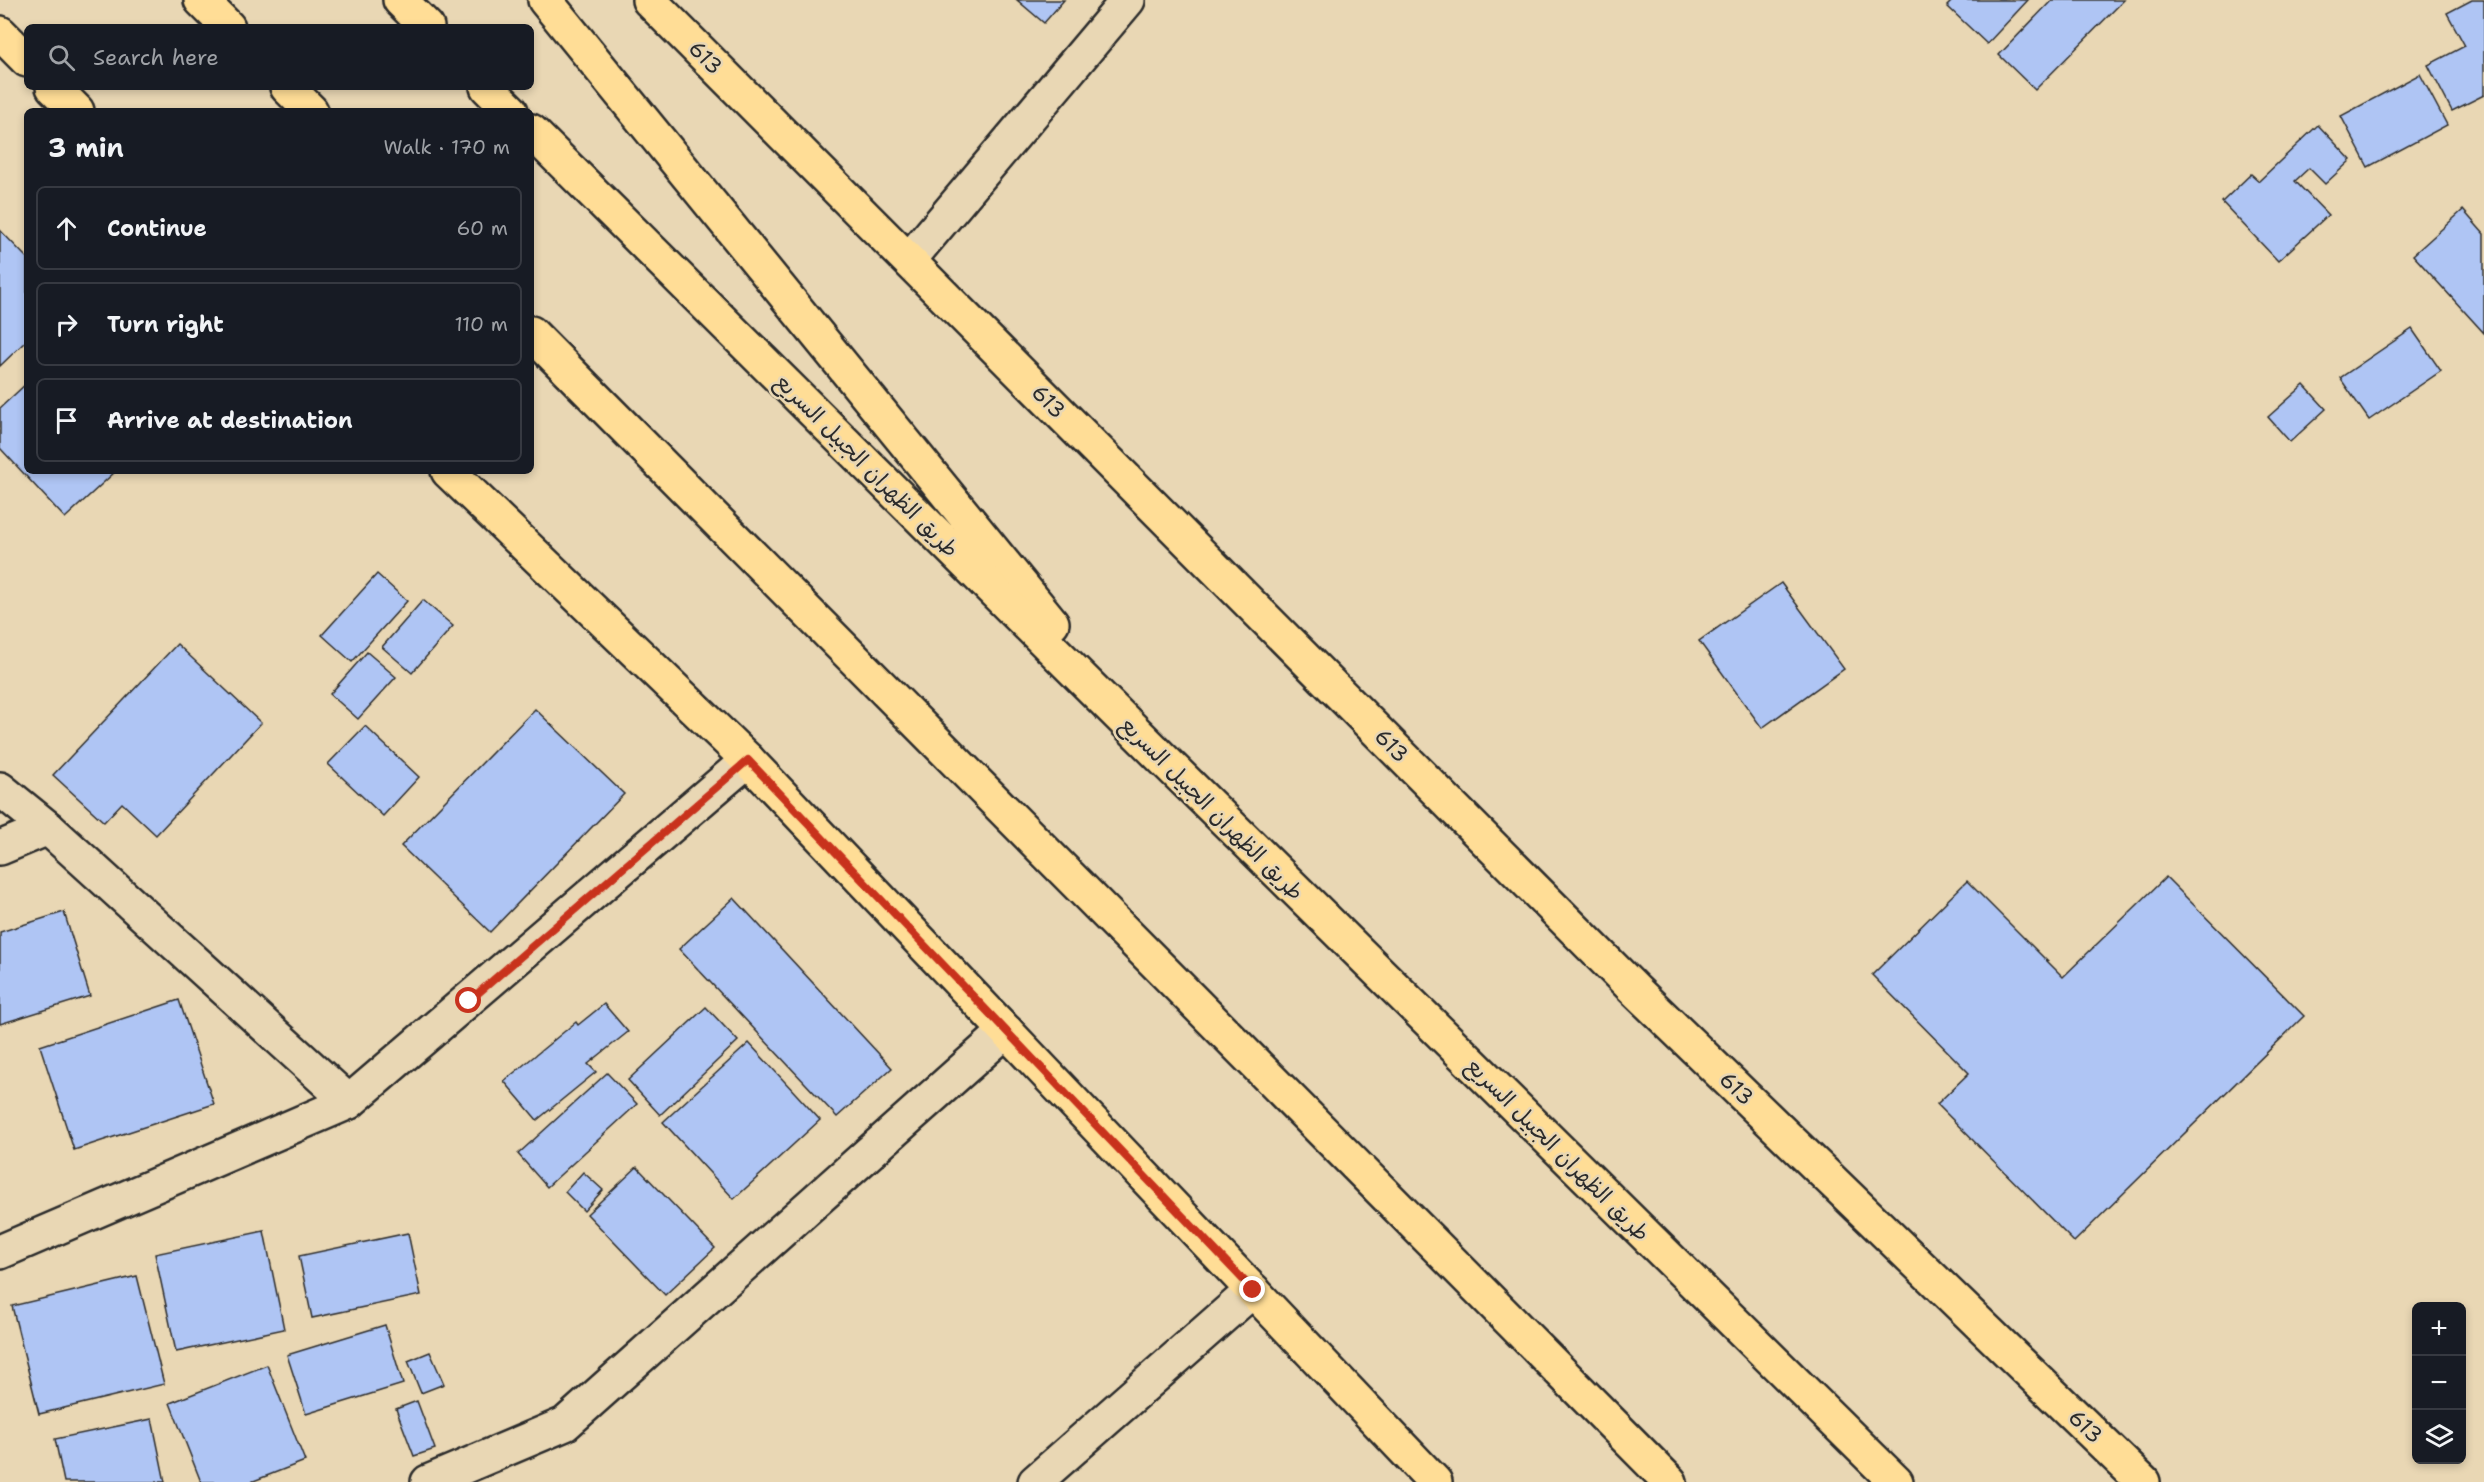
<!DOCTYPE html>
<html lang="en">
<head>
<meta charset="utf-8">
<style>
  :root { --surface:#171b24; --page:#20242c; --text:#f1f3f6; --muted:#9ea1a6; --line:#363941 }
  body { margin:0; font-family:"Shantell Sans","Playpen Sans Arabic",sans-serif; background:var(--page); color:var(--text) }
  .controls { position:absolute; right:18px; bottom:18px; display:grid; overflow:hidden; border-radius:9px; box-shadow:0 3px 9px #0003 }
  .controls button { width:54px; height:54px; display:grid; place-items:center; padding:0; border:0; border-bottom:2px solid var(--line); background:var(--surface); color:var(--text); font:30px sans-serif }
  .stop { position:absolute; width:18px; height:18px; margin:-14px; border:4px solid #c8321e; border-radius:50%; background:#fff }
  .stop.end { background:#c8321e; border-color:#fff; box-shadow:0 2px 6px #0008 }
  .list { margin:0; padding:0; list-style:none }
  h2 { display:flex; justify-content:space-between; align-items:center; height:78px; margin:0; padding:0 24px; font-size:26px }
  h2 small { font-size:20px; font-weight:400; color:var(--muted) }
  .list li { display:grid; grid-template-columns:39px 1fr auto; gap:18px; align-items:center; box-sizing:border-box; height:84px; margin:0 12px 12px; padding:0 12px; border:2px solid var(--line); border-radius:9px }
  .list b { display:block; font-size:22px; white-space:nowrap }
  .list em { font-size:20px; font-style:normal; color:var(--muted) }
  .icon { flex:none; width:33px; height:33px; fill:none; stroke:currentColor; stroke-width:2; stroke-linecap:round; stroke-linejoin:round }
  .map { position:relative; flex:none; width:2484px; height:1482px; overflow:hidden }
  .search { position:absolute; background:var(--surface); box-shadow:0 3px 9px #0003; left:24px; top:24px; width:510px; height:66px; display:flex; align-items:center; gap:15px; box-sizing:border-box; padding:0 21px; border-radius:9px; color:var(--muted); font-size:22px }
  .panel { position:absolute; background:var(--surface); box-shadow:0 3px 9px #0003; left:24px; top:108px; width:510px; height:366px; border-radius:9px }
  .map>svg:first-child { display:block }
</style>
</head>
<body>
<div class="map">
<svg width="2484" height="1482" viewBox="0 0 2484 1482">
  <rect width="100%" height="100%" fill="#e9d7b4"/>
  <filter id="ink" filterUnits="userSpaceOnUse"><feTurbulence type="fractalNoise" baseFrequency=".0167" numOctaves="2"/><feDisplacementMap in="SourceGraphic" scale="12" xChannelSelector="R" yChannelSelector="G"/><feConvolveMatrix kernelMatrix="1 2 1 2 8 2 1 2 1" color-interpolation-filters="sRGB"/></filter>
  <g filter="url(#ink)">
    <g fill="#afc5f4" stroke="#2b2b2b" stroke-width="1.5">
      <polygon points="1017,0 1064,0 1044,23"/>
      <polygon points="1953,0 2028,0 1987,44 1947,6"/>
      <polygon points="2052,0 2124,0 2035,90 1999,55"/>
      <polygon points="2472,0 2484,0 2484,95 2452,111 2428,65 2465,46 2447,13"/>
      <polygon points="2420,74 2447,125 2368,167 2341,116"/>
      <polygon points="2318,125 2351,160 2325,184 2309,168 2295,181 2328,215 2278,261 2222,202 2251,174 2259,181"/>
      <polygon points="2463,210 2484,234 2484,333 2413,255"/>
      <polygon points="0,230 27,258 27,340 0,366"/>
      <polygon points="2412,329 2441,371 2369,420 2340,378"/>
      <polygon points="27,383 27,471 116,471 65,518 0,448 0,408"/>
      <polygon points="2304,385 2326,409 2290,442 2268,417"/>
      <polygon points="377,574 407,601 352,662 322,635"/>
      <polygon points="1781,583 1844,669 1762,728 1699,641"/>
      <polygon points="423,600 453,626 412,673 382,647"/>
      <polygon points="177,644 261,723 156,835 122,803 104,822 53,775"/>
      <polygon points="367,652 396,677 358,719 330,694"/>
      <polygon points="535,709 624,794 490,932 401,846"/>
      <polygon points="365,726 419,777 383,816 328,764"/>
      <polygon points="2166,877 2304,1016 2074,1242 1937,1104 1969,1073 1872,975 1967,881 2063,977"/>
      <polygon points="734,898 892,1068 837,1117 679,949"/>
      <polygon points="64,912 90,996 0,1024 0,932"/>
      <polygon points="179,1000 214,1104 74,1150 40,1046"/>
      <polygon points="604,1004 628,1032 588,1064 596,1072 537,1120 504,1081 576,1022 578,1025"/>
      <polygon points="706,1007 738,1041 660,1115 628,1080"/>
      <polygon points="749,1043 820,1120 734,1199 663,1122"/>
      <polygon points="607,1073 637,1104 547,1187 518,1154"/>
      <polygon points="637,1167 715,1248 665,1295 587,1214"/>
      <polygon points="583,1172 603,1190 584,1211 565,1192"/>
      <polygon points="264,1231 284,1329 176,1352 155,1254"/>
      <polygon points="408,1233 421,1295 312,1318 299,1256"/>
      <polygon points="137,1276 164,1384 39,1414 12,1306"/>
      <polygon points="385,1325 403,1384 306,1414 287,1355"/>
      <polygon points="430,1352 444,1384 421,1393 408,1361"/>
      <polygon points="267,1365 305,1461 251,1482 201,1482 170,1403"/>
      <polygon points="417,1401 435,1449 414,1456 396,1409"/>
      <polygon points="152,1419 165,1482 64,1482 55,1439"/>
    </g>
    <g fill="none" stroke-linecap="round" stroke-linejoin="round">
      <g stroke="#2b2b2b" stroke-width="38">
        <g id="minor">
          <polyline points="909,260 1128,0"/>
          <polyline points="0,789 48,828 349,1102"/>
          <polyline points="0,848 48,828"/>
          <polyline points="0,1252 349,1102 748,760"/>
          <polyline points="428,1482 565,1424 1006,1031"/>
          <polyline points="1035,1482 1253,1290"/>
        </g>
      </g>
      <g stroke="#2b2b2b" stroke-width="38">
        <g id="major">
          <polyline points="649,0 1635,990 2143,1482"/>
          <polyline points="0,33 27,60"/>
          <polyline points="53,87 77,111"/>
          <polyline points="448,471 748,760 1435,1482"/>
        </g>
      </g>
      <g stroke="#2b2b2b" stroke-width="38">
        <g id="highway">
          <polyline points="201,0 228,27"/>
          <polyline points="400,0 427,27"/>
          <polyline points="545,0 1052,623"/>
          <polyline points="287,87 311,111"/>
          <polyline points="487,87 511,111"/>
          <polyline points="531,131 1163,759 1896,1482"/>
          <polyline points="531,333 1670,1482"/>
        </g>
      </g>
      <use href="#minor" stroke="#e9d7b4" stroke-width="33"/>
      <use href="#major" stroke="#ffdd96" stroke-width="33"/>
      <use href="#highway" stroke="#ffdd96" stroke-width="33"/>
    </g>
  </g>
  <g fill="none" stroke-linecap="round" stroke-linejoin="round" filter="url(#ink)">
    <polyline stroke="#c8321e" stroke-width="8" points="469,1001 748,760 1253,1290"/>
  </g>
  <g text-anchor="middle" stroke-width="5" stroke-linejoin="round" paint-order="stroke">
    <g font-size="22" fill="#2b2b2b" stroke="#e9d7b4">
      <text transform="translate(706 57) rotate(45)" y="8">613</text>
      <text transform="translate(1049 401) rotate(45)" y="8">613</text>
      <text transform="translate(867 465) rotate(45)" y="8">طريق الظهران الجبيل السريع</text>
      <text transform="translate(1392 745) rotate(45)" y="8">613</text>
      <text transform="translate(1212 808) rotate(45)" y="8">طريق الظهران الجبيل السريع</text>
      <text transform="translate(1737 1088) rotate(44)" y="8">613</text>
      <text transform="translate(1558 1149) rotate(45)" y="8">طريق الظهران الجبيل السريع</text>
      <text transform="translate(2086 1426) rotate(44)" y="8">613</text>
    </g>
  </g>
</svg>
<div class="controls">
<button>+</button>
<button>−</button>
<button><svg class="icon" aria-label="layers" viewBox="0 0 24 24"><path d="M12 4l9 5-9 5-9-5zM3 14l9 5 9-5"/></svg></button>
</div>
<div class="stop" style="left:469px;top:1001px"></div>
<div class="stop end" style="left:1253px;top:1290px"></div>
<div class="search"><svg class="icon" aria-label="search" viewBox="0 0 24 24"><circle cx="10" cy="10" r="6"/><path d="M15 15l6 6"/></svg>Search here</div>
<section class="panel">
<h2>3 min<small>Walk · 170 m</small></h2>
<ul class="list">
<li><svg class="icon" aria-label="ahead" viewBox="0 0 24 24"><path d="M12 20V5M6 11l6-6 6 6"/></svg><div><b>Continue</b></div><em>60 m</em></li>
<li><svg class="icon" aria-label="right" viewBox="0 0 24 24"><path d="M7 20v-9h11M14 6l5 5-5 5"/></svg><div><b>Turn right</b></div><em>110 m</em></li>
<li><svg class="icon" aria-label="arrive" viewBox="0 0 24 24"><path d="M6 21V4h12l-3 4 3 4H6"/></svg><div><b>Arrive at destination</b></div></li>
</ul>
</section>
</div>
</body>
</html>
